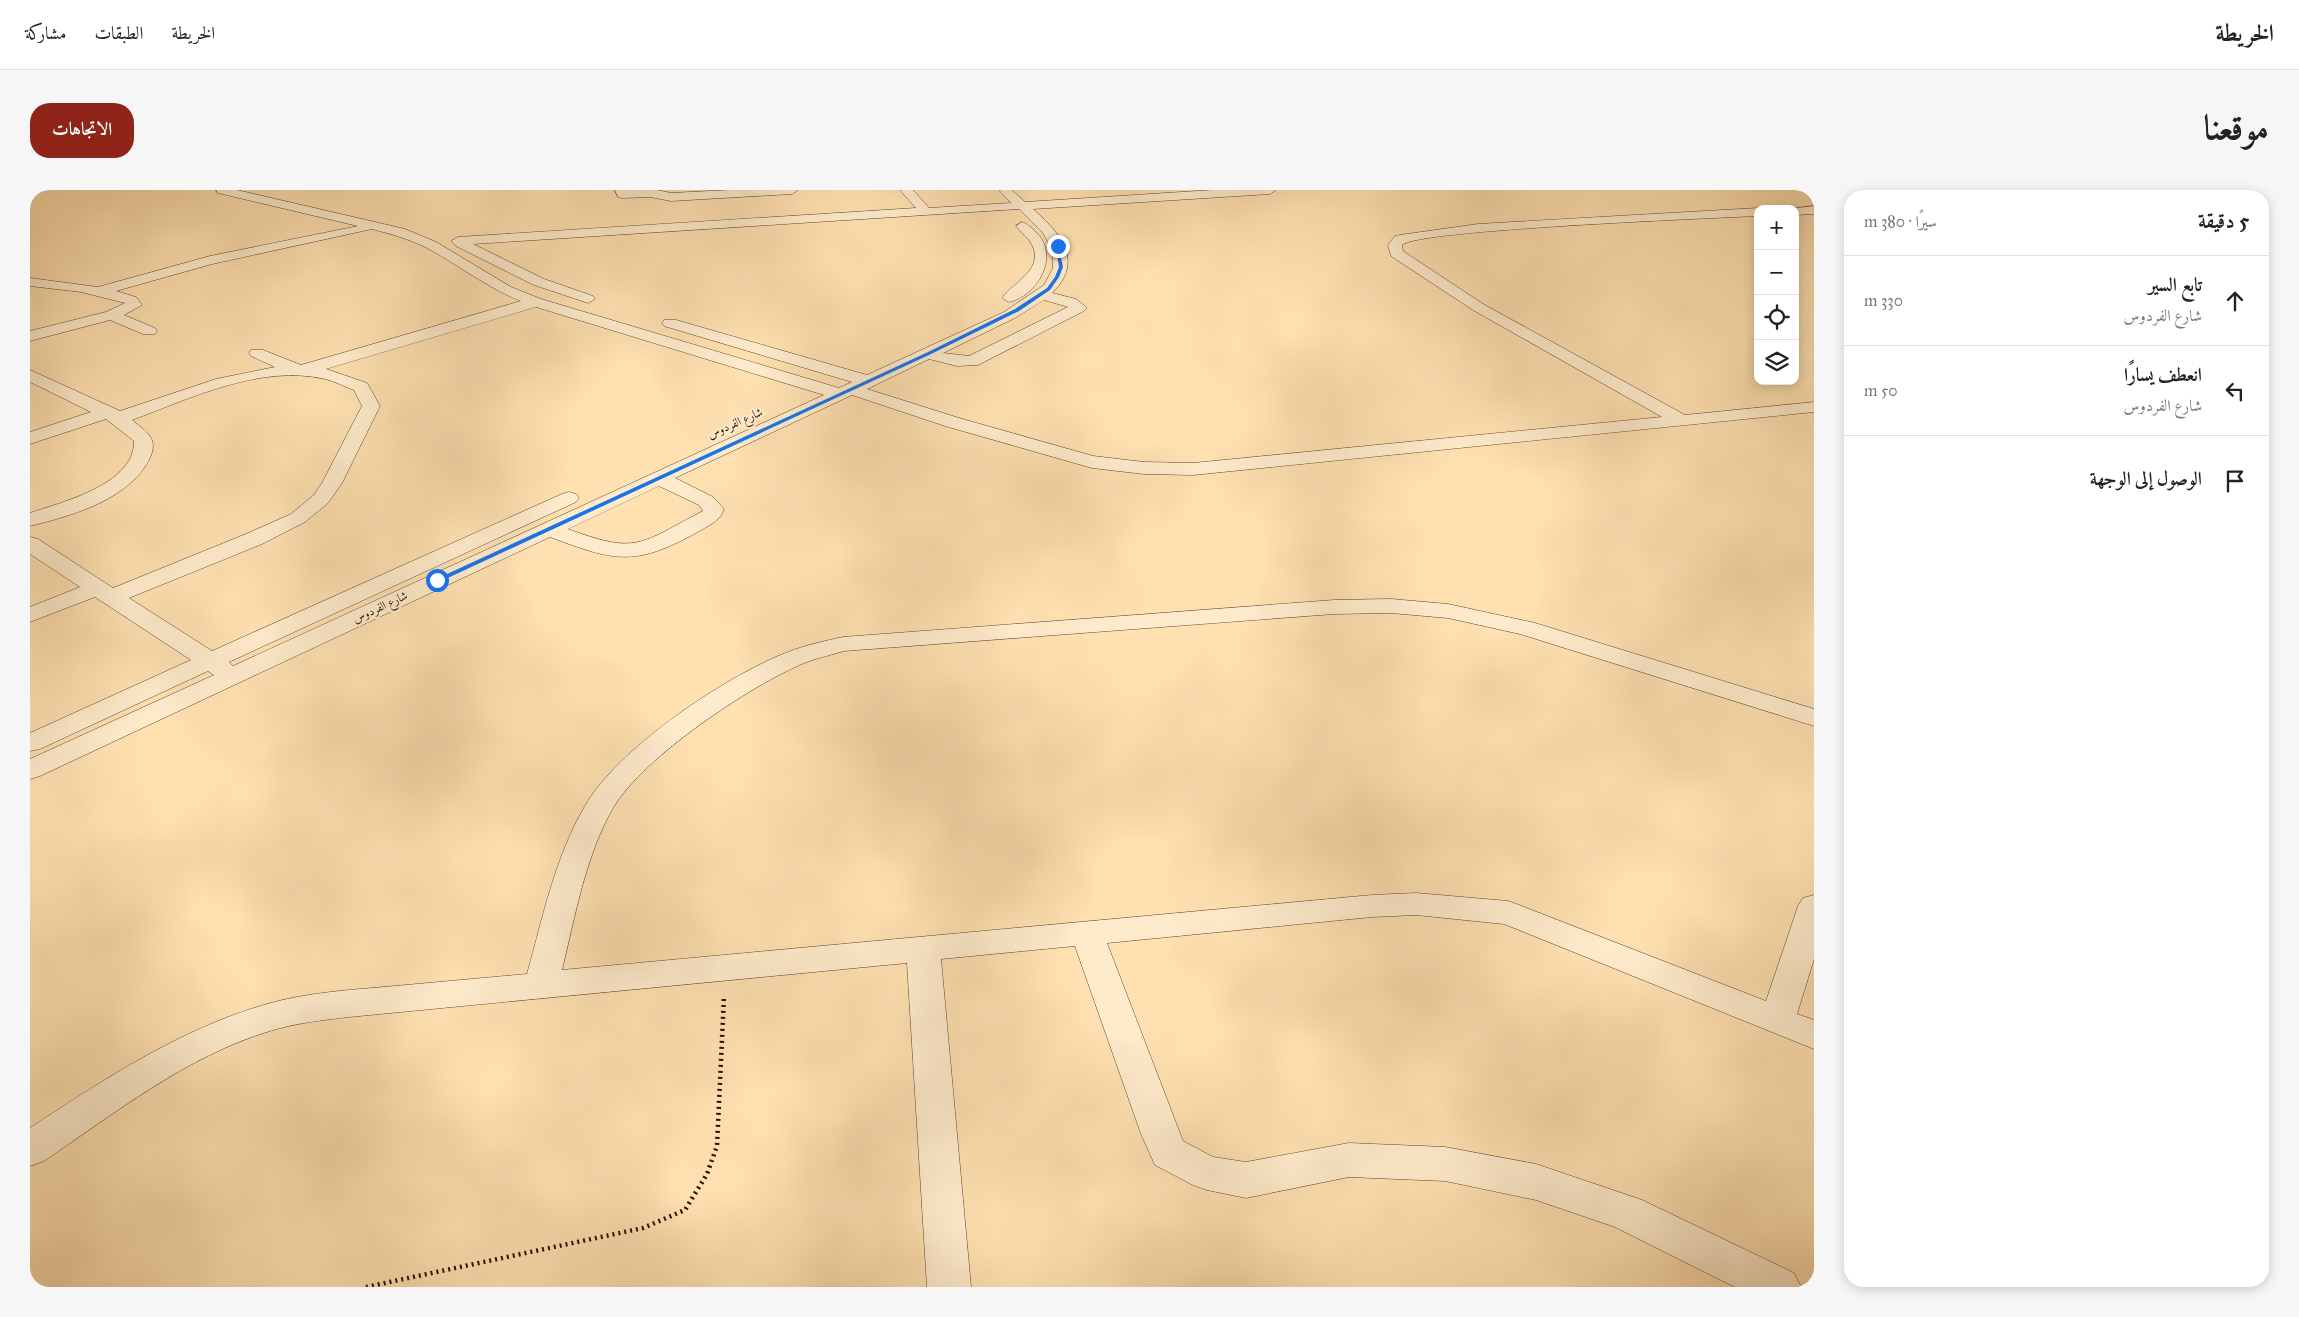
<!DOCTYPE html>
<html lang="ar">
<head>
<meta charset="utf-8">
<style>
  :root { --surface:#fff; --page:#f6f6f6; --text:#222; --muted:#767676; --line:#e0e0e0; --accent:#8f2418 }
  body { margin:0; font-family:"IM FELL Great Primer",Amiri,serif; background:var(--page); color:var(--text); direction:rtl }
  .controls { position:absolute; right:15px; top:15px; display:grid; overflow:hidden; border-radius:10px; box-shadow:0 2px 12px #0003 }
  .controls button { width:45px; height:45px; display:grid; place-items:center; padding:0; border:0; border-bottom:1px solid var(--line); background:var(--surface); color:var(--text); font:25px sans-serif }
  .stop { position:absolute; width:15px; height:15px; margin:-11px; border:4px solid #1a73e8; border-radius:50%; background:#fff }
  .stop.end { background:#1a73e8; border-color:#fff; box-shadow:0 1px 5px #0008 }
  .list { margin:0; padding:0; list-style:none }
  h2 { display:flex; justify-content:space-between; align-items:center; height:65px; margin:0; padding:0 20px; font-size:21px }
  h2 small { font-size:16px; font-weight:400; color:var(--muted) }
  .list li { display:grid; grid-template-columns:32px 1fr auto; gap:15px; align-items:center; box-sizing:border-box; height:90px; padding:0 20px; border-top:1px solid var(--line) }
  .list b { display:block; font-size:19px; white-space:nowrap }
  .list p { margin:0; font-size:16px; white-space:nowrap; color:var(--muted) }
  .list em { font-size:16px; font-style:normal; color:var(--muted) }
  .icon { flex:none; width:28px; height:28px; fill:none; stroke:currentColor; stroke-width:2; stroke-linecap:round; stroke-linejoin:round }
  .map { position:relative; flex:none; width:1784px; height:1097px; overflow:hidden; direction:ltr; border-radius:20px }
  header { display:flex; align-items:center; gap:30px; box-sizing:border-box; height:70px; padding:0 25px; background:var(--surface); border-bottom:1px solid var(--line) }
  header strong { font-size:24px }
  nav { display:flex; gap:28px; margin-inline-start:auto; font-size:18px }
  .intro { display:flex; align-items:center; justify-content:space-between; box-sizing:border-box; height:120px; padding:0 30px }
  h1 { margin:0; font-size:35px }
  .button { padding:12px 22px; border-radius:20px; background:var(--accent); color:#fff; font-size:18px; font-weight:700 }
  main { display:flex; gap:30px; padding:0 30px }
  aside { flex:1; background:var(--surface); border-radius:20px; box-shadow:0 2px 12px #0003 }
  .map>svg:first-child { display:block }
</style>
</head>
<body>
<header>
<strong>الخريطة</strong>
<nav><a>الخريطة</a><a>الطبقات</a><a>مشاركة</a></nav>
</header>
<div class="intro"><h1>موقعنا</h1><a class="button">الاتجاهات</a></div>
<main>
<aside>
<h2>5 دقيقة<small>سيرًا · 380 m</small></h2>
<ul class="list">
<li><svg class="icon" aria-label="ahead" viewBox="0 0 24 24"><path d="M12 20V5M6 11l6-6 6 6"/></svg><div><b>تابع السير</b><p>شارع الفردوس</p></div><em>330 m</em></li>
<li><svg class="icon" aria-label="left" viewBox="0 0 24 24"><path d="M17 20v-9H6M10 6l-5 5 5 5"/></svg><div><b>انعطف يسارًا</b><p>شارع الفردوس</p></div><em>50 m</em></li>
<li><svg class="icon" aria-label="arrive" viewBox="0 0 24 24"><path d="M6 21V4h12l-3 4 3 4H6"/></svg><div><b>الوصول إلى الوجهة</b></div></li>
</ul>
</aside>
<div class="map">
<svg width="1784" height="1097" viewBox="0 0 1784 1097">
  <rect width="100%" height="100%" fill="#fee0b1"/>
  <filter id="stains"><feTurbulence type="fractalNoise" baseFrequency=".004" numOctaves="4"/><feColorMatrix values="0 0 0 0 .2 0 0 0 0 .09 0 0 0 0 .02 0 0 0 .5 -.17"/></filter>
  <radialGradient id="worn" r=".72"><stop offset=".6" stop-color="#630" stop-opacity="0"/><stop offset="1" stop-color="#630" stop-opacity=".3"/></radialGradient>
  <g fill="none" stroke-linecap="round" stroke-linejoin="round">
    <g stroke="#61422c" stroke-width="1">
      <g id="minor">
        <path d="M186,0h21l168,39 31,13 75,45 30,12 298,89 13,-6 -188,-56 -2,-3 2,-3h12l191,55 137,-63 40,-27 9,-17v-16l-10,-19 -24,-24 -546,35 71,35 49,17 2,3 -7,4 -54,-18 -78,-39 -5,-5 7,-4 458,-29 -16,-18h13l16,18 82,-5 -12,-13h13l13,12 188,-12h63l-6,4 -237,15c27,24 52,52 19,84l24,6 11,9 -3,3 -106,54 -21,1 -28,-7 -62,30 92,29 134,38 51,6 49,1 469,-46 -189,-107 -82,-54 -3,-11 7,-9 5,-1 78,-11 280,-16 2,1h-2v7c-42,2 -344,14 -356,29l1,6 80,53 202,111 129,-13v10l-621,63 -49,-1 -52,-6 -147,-42 -93,-31 -177,83 38,19 11,12c-4,13 -17,17 -28,24 -62,34 -82,28 -146,4l-510,239 -10,3v-20l184,-84 -6,-4 -168,78 -10,2v-18l161,-73 -96,-63 -65,25v-15l50,-20 -50,-33v-17l8,2 75,49 133,-54 45,-20 23,-19 8,-12 40,-77 -8,-16c-9,-3 -19,-9 -29,-11 -64,-15 -134,19 -193,41 6,5 15,11 19,18 4,7 1,16 -2,22 -21,40 -78,56 -119,66v-13c33,-11 105,-29 104,-72l-28,-22 -76,25v-12l61,-20 -61,-30v-12l90,41 96,-32 59,-12 -24,-11 -2,-3 2,-3h12l38,15 220,-64c-34,-13 -62,-36 -94,-53 -18,-9 -36,-14 -55,-19l-160,35 -96,27 20,6 6,8 -18,10 31,13 2,3 -2,3h-12l-33,-14 -80,21v-10l76,-19 19,-9 -44,-11 -51,-6v-8l68,9 112,-31 148,-30 -140,-33zM1014,110l24,7 -99,49 -26,-3 72,-35zM506,117l288,88 -591,271 -4,-4 347,-160 3,-4 -3,-4 -7,-2 -7,2 -350,157 -83,-53 133,-54 43,-22 23,-19 14,-20 38,-77 -13,-23 -41,-14zM629,296l40,19 4,6c-64,33 -65,44 -135,18z"/>
        <polygon points="585,0 627,0 641,3 700,0 768,0 762,4 641,11 620,7 592,8 588,7"/>
        <polygon points="1784,16 1784,24 1765,25 1765,19 1760,19"/>
        <path d="M992,32c6,2 11,7 16,12 21,24 -1,62 -29,68l-7,-4c11,-16 47,-30 27,-58 -4,-5 -9,-9 -13,-14z"/>
        <path d="M1361,409l57,5 87,19 279,86v17l-294,-92 -72,-16 -57,-5 -57,1 -490,37c-13,4 -27,7 -40,12 -54,23 -161,94 -191,145 -28,49 -38,109 -51,162l810,-75 44,-2 92,8 11,4 247,96 32,-95 5,-8 11,-3v64l-17,55 17,6v29l-310,-125 -88,-9 -44,2 -265,26 76,198 30,16 33,5 103,-19 96,4 91,17 106,36 152,73 7,14h-66l-120,-60 -79,-27 -91,-19 -96,-4 -103,21 -39,-8 -14,-5 -38,-20 -14,-31 -66,-188 -134,13 30,328h-44l-20,-324 -558,54c-26,3 -53,6 -79,14 -83,25 -155,82 -226,130l-14,5v-38c75,-49 150,-99 237,-124 42,-12 85,-14 128,-18 44,-4 88,-8 132,-12 16,-57 28,-117 58,-168 33,-58 141,-130 203,-154 18,-7 37,-11 55,-15l491,-37z"/>
      </g>
    </g>
    <polyline stroke="#2d0e00" stroke-width="4.5" stroke-dasharray="2 4" stroke-linecap="butt" points="336,1097 613,1038 655,1020 677,984 687,956 694,806"/>
    <use href="#minor" fill="#feebcc" fill-rule="evenodd"/>
  </g>
  <polygon fill="#1a73e8" points="1028,55 1033,77 1029,87 1020,100 989,121 899,165 409,392 404,390 896,163 985,119 1017,98 1025,87 1029,77 1026,56"/>
  <g text-anchor="middle" stroke-width="4.5" stroke-linejoin="round" paint-order="stroke">
    <g font-size="12" fill="#2d0e00" stroke="#feebcc">
      <text transform="translate(705 233) rotate(-24)" y="4">شارع الفردوس</text>
      <text transform="translate(350 417) rotate(-25)" y="4">شارع الفردوس</text>
    </g>
  </g>
  <rect width="100%" height="100%" filter="url(#stains)"/>
  <rect width="100%" height="100%" fill="url(#worn)"/>
</svg>
<div class="controls">
<button>+</button>
<button>−</button>
<button><svg class="icon" aria-label="locate" viewBox="0 0 24 24"><circle cx="12" cy="12" r="6"/><path d="M12 2v4M12 18v4M2 12h4M18 12h4"/></svg></button>
<button><svg class="icon" aria-label="layers" viewBox="0 0 24 24"><path d="M12 4l9 5-9 5-9-5zM3 14l9 5 9-5"/></svg></button>
</div>
<div class="stop" style="left:407px;top:390px"></div>
<div class="stop end" style="left:1028px;top:56px"></div>
</div>
</main>
</body>
</html>
